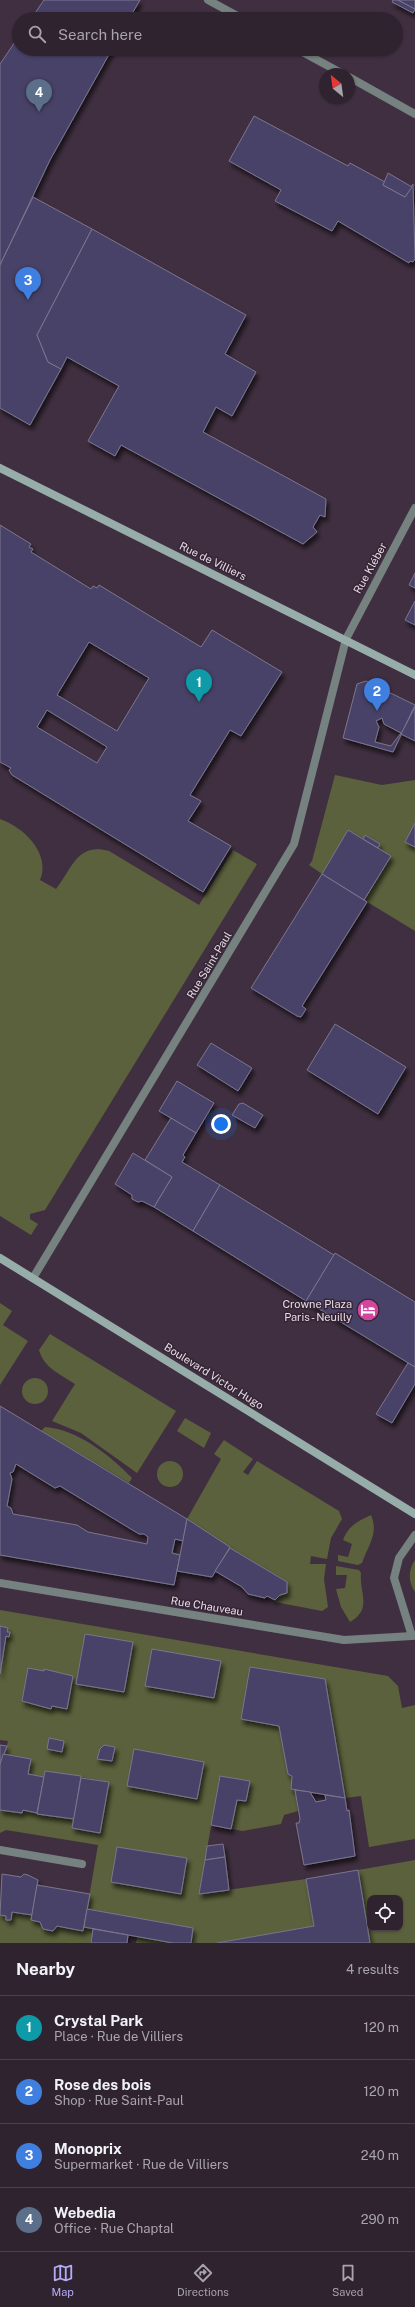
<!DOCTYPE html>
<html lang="en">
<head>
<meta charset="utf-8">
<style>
  :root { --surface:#302330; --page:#3c2f3c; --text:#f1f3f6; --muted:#a8a4ab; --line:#4b404c; --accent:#b5acf8 }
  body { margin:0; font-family:"Public Sans",sans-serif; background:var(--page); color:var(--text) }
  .controls { position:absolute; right:12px; bottom:12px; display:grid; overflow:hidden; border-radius:8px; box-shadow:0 1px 3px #0004 }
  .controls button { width:36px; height:36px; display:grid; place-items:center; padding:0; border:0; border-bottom:1px solid var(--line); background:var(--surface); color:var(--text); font:20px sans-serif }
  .compass { position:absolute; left:319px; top:68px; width:36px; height:36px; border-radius:50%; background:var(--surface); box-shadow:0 1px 3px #0004; rotate:331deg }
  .you { position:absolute; left:221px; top:1124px; width:14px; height:14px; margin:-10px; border:3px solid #fff; border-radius:50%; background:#1a73e8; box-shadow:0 0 0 6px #1a73e833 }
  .badge { display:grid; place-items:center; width:26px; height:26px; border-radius:50%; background:var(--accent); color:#fff; font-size:13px; font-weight:700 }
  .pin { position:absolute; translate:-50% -33px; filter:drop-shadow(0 1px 2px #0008) }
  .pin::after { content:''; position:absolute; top:21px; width:14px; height:12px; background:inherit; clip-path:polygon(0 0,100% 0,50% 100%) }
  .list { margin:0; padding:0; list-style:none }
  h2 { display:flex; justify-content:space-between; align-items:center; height:52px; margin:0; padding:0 16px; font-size:17px }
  h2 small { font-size:13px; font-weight:400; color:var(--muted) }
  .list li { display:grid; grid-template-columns:26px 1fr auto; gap:12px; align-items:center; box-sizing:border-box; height:64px; padding:0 16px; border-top:1px solid var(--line) }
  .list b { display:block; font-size:15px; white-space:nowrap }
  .list p { margin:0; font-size:13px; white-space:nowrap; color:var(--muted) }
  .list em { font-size:13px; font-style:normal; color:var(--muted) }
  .icon { flex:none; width:22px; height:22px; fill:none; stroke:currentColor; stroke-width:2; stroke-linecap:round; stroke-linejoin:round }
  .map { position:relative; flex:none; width:415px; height:1943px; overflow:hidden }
  .search { position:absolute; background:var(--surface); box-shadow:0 1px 3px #0004; left:12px; right:12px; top:12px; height:44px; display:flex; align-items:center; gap:10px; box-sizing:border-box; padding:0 14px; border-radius:22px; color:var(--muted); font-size:15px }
  .sheet { height:308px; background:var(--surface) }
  nav { display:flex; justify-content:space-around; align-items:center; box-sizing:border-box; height:56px; border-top:1px solid var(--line); background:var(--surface); font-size:11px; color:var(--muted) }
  nav a { display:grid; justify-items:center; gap:2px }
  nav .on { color:var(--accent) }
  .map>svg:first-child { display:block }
</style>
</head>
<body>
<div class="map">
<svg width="415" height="1943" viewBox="0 0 415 1943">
  <defs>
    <filter id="shadow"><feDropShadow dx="2.5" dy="4.5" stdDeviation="2" flood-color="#0009"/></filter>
  </defs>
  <rect width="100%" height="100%" fill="#402f40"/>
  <g fill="#5b613c" fill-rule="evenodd">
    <polygon points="335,775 382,785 415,780 415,931 364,900 390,856 378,848 380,844 366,835 363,839 348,830 322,874 309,865 312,861"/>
    <path d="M0,819c24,8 51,35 40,61l16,9c16,-20 21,-47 53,-38l90,54 34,-55 24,14 -212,346 -15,4v5l8,5 -7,11 -31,-19z"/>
    <polygon points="0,1303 12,1311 3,1325 28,1341 0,1385"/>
    <path d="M50,1334l126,77 -39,62 -56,-40 -29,-12 23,-37c-15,-10 -31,-16 -36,-34z"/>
    <circle cx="35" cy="1391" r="13"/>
    <polygon points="185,1418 211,1433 204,1448 177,1431"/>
    <path d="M45,1427c34,3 64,28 87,51l-3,5 -88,-52z"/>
    <polygon points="224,1440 253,1459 243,1472 248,1475 257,1461 339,1511 342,1519 331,1538 327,1559 311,1556 310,1564 326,1564 324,1579 328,1607 322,1611 275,1602 280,1595 287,1593 287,1582 230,1548 187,1519 221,1459 214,1454"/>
    <circle cx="170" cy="1474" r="13"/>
    <path d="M371,1515c8,19 -3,30 -9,48l-4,2 -20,-4v-6l10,2 4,-13 -9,-4c6,-15 14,-18 28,-25z"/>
    <path d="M415,1560v32c-7,-10 -7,-22 0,-32z"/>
    <path d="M336,1566l23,4 2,3c-2,20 12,36 -11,49l-9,-15 -5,-18 9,-1 2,-13h-11z"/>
    <path d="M0,1610l388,66 10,10 4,22 13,-3v134l-46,8 -8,-51 -16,2 -20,-119 -75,-12 -9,52 38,7 9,48 4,2 -1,13 4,1 3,21 -14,4 -3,9 -38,7 -12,-2 6,-29 9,1 4,-19 -30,-6 -21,118 107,-15 8,47 -97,17h-26l2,-15 -106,-19 11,-64 -92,-15 -6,3v-23l22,3 1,-3 51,9 35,-37 -64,-11 -1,6 -16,-3 3,-15 -26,-5 3,-13 -8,-1zM85,1634l47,8 -8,49 -48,-7zM105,1745l10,2 -3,14 -14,-2 2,-10z"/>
    <path d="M415,1860v83h-45l-12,-73zM370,1898h30v30h-30z"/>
    <polygon points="12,1912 32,1915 31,1920 40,1922 43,1929 53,1931 57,1926 83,1931 84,1927 93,1929 91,1943 0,1943 0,1915 6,1916 6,1920 10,1920"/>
    <polygon points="137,1937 173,1943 136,1943"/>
  </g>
  <g fill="#4a4268" stroke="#7a768e" fill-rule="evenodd" filter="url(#shadow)">
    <polygon points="44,0 140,0 129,19 31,19"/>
    <polygon points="393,0 398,0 415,9 413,13 392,2"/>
    <polygon points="398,0 415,0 415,9"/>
    <polygon points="19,36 19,49 112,49 50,160 0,265 0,64"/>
    <polygon points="254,116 348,166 350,163 385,182 383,185 405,197 413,184 415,259 413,262 410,261 409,263 338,221 332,231 275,201 281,190 229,161"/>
    <polygon points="388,173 412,187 405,197 383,185"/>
    <polygon points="33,197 92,229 37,335 48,362 61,369 30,425 0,408 0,265"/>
    <polygon points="92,229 246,315 225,354 256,372 232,416 216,407 203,432 326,499 325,517 320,515 313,527 317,532 303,544 121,445 115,456 88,441 119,386 67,357 61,369 48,362 37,335"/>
    <path d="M0,525l31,19 -2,3 4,2 -2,3 60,37 2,-3 4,2 2,-3 102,62 11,-17 70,42 -41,64 -11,-6 -40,65 11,6 -13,20 43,25 -28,46 -191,-117 -3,-5 2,-2 -11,-6zM89,642l60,36 -32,53 -60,-36zM47,710l60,37 -10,16 -60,-36z"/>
    <polygon points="415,573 415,588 409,585"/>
    <polygon points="415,601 415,625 405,620"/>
    <path d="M366,681l49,24 -22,47 -50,-14 14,-54zM382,718l2,6 17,9 -10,13 -16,-4 4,-15 -3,-6z"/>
    <polygon points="415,707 415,741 401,734"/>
    <polygon points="415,823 415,847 405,842"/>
    <polygon points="348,830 391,856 364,900 322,874"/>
    <polygon points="365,835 380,844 378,848 363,839"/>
    <polygon points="322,874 367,902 302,1006 306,1009 301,1017 297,1016 251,988"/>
    <polygon points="335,1024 406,1067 378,1114 307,1070"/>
    <polygon points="211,1043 252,1068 238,1091 197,1065"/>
    <polygon points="177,1081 214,1103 196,1133 159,1111"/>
    <polygon points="243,1103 263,1115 255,1128 232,1115 239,1104"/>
    <polygon points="171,1118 196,1133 183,1155 185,1157 182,1162 220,1185 193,1231 154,1207 172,1177 145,1160"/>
    <polygon points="133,1153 172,1177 154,1207 142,1201 138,1202 132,1199 132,1195 115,1184"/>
    <polygon points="220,1185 334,1255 306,1301 193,1231"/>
    <polygon points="335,1253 415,1302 415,1367 306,1301"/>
    <polygon points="408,1363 415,1367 415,1384 392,1423 376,1414"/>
    <path d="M0,1406l187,113 -4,22 -8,-2 -3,14 8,2 -6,30 -174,-30zM16,1464l39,24 5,-2 79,48h5l4,3 -1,7 -59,-12 -11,-7 -64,-11 -2,-6 -4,-2 5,-27 -2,-6 3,-1z"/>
    <polygon points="187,1519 230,1547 212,1577 177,1571"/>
    <polygon points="230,1548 287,1582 287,1593 280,1595 275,1600 267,1596 265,1598 248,1594 242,1587 215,1571"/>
    <polygon points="0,1626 8,1628 7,1632 10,1632 9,1637 6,1636 0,1674"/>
    <polygon points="85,1634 133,1642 124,1692 76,1684"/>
    <polygon points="152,1649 221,1661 214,1698 145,1686"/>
    <polygon points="250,1667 325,1679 345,1798 291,1789 292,1776 288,1774 279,1726 241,1719"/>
    <polygon points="28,1668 44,1671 44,1669 73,1676 67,1709 52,1706 51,1709 22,1701"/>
    <polygon points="49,1738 64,1741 62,1752 47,1749"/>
    <polygon points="0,1745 7,1746 1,1762 0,1762"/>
    <polygon points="104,1745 115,1747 112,1761 97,1759 100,1749"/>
    <polygon points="134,1749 204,1762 197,1799 127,1786"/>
    <polygon points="3,1754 31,1759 28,1774 44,1777 37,1813 23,1810 22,1813 0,1810 0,1765"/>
    <polygon points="45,1771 81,1776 74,1819 37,1814"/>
    <polygon points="220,1776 250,1781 246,1801 237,1800 231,1829 211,1825"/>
    <polygon points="81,1778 109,1782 100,1833 72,1828"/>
    <polygon points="295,1790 310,1792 316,1802 326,1800 325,1795 345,1798 347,1811 349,1810 355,1856 304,1865 296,1823 299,1823 300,1819"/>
    <polygon points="223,1844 225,1857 205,1860 207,1846"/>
    <polygon points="117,1847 187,1858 181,1894 111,1882"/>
    <polygon points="225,1857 229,1890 199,1894 205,1860"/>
    <polygon points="358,1870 370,1943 217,1943 314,1926 306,1879"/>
    <polygon points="2,1874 21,1877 24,1874 28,1875 38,1880 32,1915 12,1912 11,1920 6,1920 6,1916 0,1915"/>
    <polygon points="37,1885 90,1894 83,1931 57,1926 53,1931 43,1929 40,1922 31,1920"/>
    <polygon points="87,1909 193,1928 191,1943 173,1943 84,1927"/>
    <polygon points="93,1929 128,1935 127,1943 91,1943"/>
  </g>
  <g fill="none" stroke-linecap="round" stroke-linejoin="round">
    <g stroke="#758280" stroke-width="8">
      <polyline points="208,0 243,19"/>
      <polyline points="297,49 343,74"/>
      <polyline points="349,77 415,114"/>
      <polyline points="33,1278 294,844 346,639 415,508"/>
      <polyline points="415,1535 399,1558 394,1578 412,1636 415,1635"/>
      <polyline points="0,1583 344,1640 412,1636"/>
      <polyline points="0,1850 82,1864"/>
    </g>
    <g stroke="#97ada9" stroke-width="8">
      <polyline points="0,468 415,675"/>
      <polyline points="0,1258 415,1514"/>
    </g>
  </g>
  <defs>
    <g id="hotel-disc" transform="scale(1.15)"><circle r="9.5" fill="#d1479c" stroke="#352535"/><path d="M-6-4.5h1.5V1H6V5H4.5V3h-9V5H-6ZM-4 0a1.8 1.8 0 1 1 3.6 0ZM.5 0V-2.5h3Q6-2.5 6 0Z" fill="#fff"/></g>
  </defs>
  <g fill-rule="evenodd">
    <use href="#hotel-disc" x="368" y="1310"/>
  </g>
  <g text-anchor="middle" stroke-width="3" stroke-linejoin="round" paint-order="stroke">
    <g font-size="11" fill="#e6dbe6" stroke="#352535">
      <text transform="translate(213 561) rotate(26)" y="4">Rue de Villiers</text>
      <text transform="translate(370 568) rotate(-61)" y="4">Rue Kléber</text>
      <text transform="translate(209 965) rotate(-59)" y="4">Rue Saint-Paul</text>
      <text transform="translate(214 1376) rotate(32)" y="4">Boulevard Victor Hugo</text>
      <text transform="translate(207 1606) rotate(9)" y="4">Rue Chauveau</text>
    </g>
    <g font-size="11" fill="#e6dbe6" stroke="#352535" text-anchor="end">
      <text x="352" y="1308">Crowne Plaza<tspan x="352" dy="13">Paris - Neuilly</tspan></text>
    </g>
  </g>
</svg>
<div class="controls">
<button><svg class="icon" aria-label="locate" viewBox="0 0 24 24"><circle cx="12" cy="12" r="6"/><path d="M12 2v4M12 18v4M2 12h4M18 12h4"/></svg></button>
</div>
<svg class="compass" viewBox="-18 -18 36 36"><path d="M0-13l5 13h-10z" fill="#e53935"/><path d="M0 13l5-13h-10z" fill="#a8a4ab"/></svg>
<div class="you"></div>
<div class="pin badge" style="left:199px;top:702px;background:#0f9aa8">1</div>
<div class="pin badge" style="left:377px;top:711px;background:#3f7fe0">2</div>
<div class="pin badge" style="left:28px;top:300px;background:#3f7fe0">3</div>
<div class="pin badge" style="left:39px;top:112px;background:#5c6f8a">4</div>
<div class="search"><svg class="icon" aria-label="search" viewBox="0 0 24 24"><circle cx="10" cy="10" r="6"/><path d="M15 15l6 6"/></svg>Search here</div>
</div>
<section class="sheet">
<h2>Nearby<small>4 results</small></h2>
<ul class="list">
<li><span class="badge" style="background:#0f9aa8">1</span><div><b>Crystal Park</b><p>Place · Rue de Villiers</p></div><em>120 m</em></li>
<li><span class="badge" style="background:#3f7fe0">2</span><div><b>Rose des bois</b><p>Shop · Rue Saint-Paul</p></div><em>120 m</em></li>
<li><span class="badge" style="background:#3f7fe0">3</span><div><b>Monoprix</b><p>Supermarket · Rue de Villiers</p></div><em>240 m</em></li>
<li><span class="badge" style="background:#5c6f8a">4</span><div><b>Webedia</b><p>Office · Rue Chaptal</p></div><em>290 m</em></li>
</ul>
</section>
<nav>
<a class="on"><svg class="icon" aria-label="map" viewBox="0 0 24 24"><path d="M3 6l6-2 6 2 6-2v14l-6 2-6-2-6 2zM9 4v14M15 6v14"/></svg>Map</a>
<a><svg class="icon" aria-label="directions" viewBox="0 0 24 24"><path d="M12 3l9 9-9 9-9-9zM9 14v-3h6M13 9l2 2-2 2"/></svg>Directions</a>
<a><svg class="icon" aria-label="saved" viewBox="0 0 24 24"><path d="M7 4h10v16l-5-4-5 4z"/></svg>Saved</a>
</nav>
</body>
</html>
